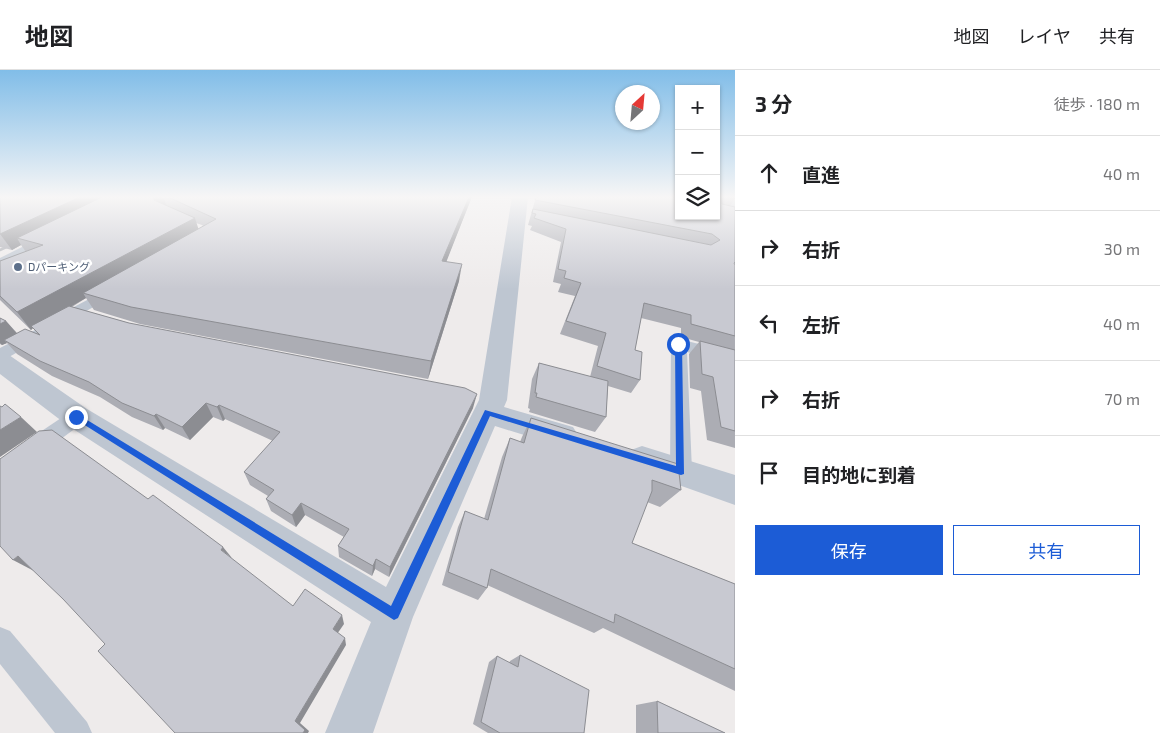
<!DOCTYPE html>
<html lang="ja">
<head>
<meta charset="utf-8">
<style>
  :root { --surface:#fff; --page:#f2f2f2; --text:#202124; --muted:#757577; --line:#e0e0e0; --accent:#1c5cd6 }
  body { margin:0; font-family:"Exo 2","Noto Sans JP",sans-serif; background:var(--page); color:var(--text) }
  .controls { position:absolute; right:15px; top:15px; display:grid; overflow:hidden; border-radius:0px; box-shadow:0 1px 4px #0004 }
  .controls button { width:45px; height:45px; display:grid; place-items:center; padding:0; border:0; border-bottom:1px solid var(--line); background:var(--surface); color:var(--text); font:25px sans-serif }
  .compass { position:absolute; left:615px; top:15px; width:45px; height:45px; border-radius:50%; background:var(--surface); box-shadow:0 1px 4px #0004; rotate:26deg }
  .stop { position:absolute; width:15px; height:15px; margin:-11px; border:4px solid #1c5cd6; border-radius:50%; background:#fff }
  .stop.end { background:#1c5cd6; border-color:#fff; box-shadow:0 1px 5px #0008 }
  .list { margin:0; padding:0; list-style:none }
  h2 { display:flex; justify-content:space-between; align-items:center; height:65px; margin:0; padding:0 20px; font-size:21px }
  h2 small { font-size:16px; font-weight:400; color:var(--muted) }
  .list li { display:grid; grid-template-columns:32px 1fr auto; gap:15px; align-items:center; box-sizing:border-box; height:75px; padding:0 20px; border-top:1px solid var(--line) }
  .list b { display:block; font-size:19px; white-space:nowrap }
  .list em { font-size:16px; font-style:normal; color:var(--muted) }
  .actions { display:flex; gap:10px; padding:15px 20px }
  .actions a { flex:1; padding:11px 0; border:1px solid var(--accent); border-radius:0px; text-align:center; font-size:18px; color:var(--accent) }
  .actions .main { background:var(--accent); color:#fff }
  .icon { flex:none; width:28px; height:28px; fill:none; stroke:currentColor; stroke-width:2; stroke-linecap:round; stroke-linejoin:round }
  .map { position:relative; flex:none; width:735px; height:663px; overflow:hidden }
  header { display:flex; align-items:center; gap:30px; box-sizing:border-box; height:70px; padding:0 25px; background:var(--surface); border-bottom:1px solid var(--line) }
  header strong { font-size:24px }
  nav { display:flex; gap:28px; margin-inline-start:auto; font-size:18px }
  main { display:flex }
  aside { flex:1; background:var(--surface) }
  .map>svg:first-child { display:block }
</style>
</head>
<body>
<header>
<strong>地図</strong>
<nav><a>地図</a><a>レイヤ</a><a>共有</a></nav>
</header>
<main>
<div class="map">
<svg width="735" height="663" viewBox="0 0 735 663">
  <rect width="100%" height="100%" fill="#eeebeb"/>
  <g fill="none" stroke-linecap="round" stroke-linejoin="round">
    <g fill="#bec6d1" fill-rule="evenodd">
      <polygon points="729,127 735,127 735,149 716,146 716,140 729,142"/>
      <polygon points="48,164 52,165 54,168 52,171 0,197 0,188"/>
      <polygon points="110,218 115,219 117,222 115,225 63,254 53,254 50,251 53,248"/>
      <polygon points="35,260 41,261 43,265 41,269 0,292 0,278"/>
      <polygon points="679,269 735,283 735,295 687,282 692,401 689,408 681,410 673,408 670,401 671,274 673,270"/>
      <polygon points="77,339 84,342 87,347 84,352 8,408 0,410 0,389 70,342"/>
      <polygon points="0,557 10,561 87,652 92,663 55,663 0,594"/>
    </g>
    <g fill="#bec6d1" fill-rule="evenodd">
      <polygon points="512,127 528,127 507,330 504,337 573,357 578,365 573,373 563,377 495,356 413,547 373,663 325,663 371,552 67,355 0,304 0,282 9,285 87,339 386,517 479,330"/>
      <polygon points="642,376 735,405 735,435 631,398 627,389 631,380"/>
    </g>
    <polyline stroke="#adb0b6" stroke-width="2.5" points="0,180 17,172"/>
  </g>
  <g fill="#acadb4" fill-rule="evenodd">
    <path d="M0,127h472l-26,64 13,20 -31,98 -288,-55 -46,-14 -8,-12 -14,9 57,16 344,85 -84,169 -14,-8 -3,7 -33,-19 -1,-11 6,-9 -39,-22 -9,12 -25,-16 -5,-12 2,-3 -18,-11 -6,-13 29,-31 -48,-22 -2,2 -10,-4 -23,23 -25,-12 -2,2 -31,-13 -32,-20 -48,-21 -35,-22 -10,-11 -5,2 -2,-1v-26l6,3 11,12h20l-4,-5 -2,2 -31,-30v-39l26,-9 -5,-7 -9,5 -12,-3zM196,153l6,2 1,1 -5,3z"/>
    <polygon points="536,127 679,127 679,146 716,127 735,128 730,136 735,137 735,378 707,370 701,321 690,318 689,284 699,272 681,267 681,258 641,248 635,280 640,310 631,323 608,316 606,347 595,362 529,342 530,339 528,338 532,309 539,293 590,307 598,276 560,264 575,226 558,222 561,214 553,212 561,172 530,160 532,156 528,155"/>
    <polygon points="531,348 681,420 660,437 647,432 632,473 735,514 735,621 603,558 594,563 487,515 487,518 478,530 442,515 458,457 465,441 484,449 502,387 510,368 520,372 522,367"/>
    <polygon points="520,585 584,663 488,663 473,654 489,592 497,586 509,593 510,591"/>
    <polygon points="657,631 725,663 636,663 636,635"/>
  </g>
  <g fill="#8c8d92">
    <polygon points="80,127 119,127 17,168 21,175 12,180 0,164"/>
    <polygon points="154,127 163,127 168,139 154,130"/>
    <polygon points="469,127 472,127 471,129 440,208 442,191"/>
    <polygon points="195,148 200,164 83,223 86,228 33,258 31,256 33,258 31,260 17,242"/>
    <polygon points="462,194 459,211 428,309 431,291"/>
    <polygon points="6,251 19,266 4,270 7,273 2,275 0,273 0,254"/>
    <polygon points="477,324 473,338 389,507 390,497"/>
    <polygon points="206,333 213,347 190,370 182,357"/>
    <polygon points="219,335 225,349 223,351 217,337"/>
    <polygon points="156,344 165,358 163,360 154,346"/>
    <polygon points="21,347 37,362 0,387 0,360"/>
    <polygon points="301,433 305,445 296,457 292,445"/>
    <polygon points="223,477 232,488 221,480"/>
    <polygon points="18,486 34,501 13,490"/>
    <polygon points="376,489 375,499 372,506 373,496"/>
    <polygon points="342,545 344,554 335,567 333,559"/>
    <polygon points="345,568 346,575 300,653 309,661 308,663 303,663 295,651"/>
  </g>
  <g fill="#c8c9d1" stroke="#8c8d92">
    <polygon points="0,127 80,127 0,164"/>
    <polygon points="102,127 155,127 154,127 154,130 195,148 17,242 0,226 0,191 43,175 17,168"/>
    <polygon points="168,127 469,127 442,191 462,194 431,291 131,237 83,223 216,149"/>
    <polygon points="536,127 679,127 679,146 716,146 716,127 735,127 735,128 722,127 722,134 735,137 735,192 734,193 735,195 735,266 691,254 691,245 644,233 635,280 642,282 640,310 597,296 606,263 566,251 581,213 564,208 566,201 558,199 566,159 534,148 536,144 532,143 533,139 711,175 720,170 712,164 535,130"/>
    <polygon points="69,236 129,253 465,318 477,324 390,497 376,489 373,496 338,476 349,459 301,433 292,445 266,429 274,420 244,402 280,362 219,335 217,337 206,333 182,357 156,344 154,346 122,333 89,312 40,291 4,270 25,259 40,265 31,256"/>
    <polygon points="0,248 6,251 0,254"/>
    <polygon points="700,271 735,280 735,361 721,357 713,307 702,304"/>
    <polygon points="539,293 608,311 606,347 536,327 537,323 535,323"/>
    <polygon points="5,334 21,347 0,360 0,336 2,337"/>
    <polygon points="531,348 678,394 681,420 652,410 652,421 632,473 735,514 735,599 615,544 614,553 491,499 487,518 448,502 465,441 488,450 510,368 524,373"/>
    <polygon points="52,360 148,429 153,425 223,477 221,480 293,536 305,519 342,545 333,559 345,568 295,651 305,660 303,663 175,663 98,581 105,574 63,529 18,486 13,490 0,476 0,389 39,361"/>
    <polygon points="520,585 589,620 584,663 500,663 481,652 497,586 518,597"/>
    <polygon points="657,631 725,663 658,663"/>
  </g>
  <linearGradient id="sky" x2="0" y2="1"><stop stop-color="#81bde8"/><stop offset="0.58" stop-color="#f7f6f6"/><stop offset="1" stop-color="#f7f6f6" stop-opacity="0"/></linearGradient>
  <rect width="735" height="219" fill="url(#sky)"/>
  <polygon fill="#1c5cd6" points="678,272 682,274 684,404 681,405 490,346 398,548 394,550 72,347 76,344 79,345 391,536 485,340 676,396 675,274"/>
  <circle fill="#5c6f8a" stroke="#fff" stroke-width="2" cx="18" cy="197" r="5"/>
  <g text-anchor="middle" stroke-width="5" stroke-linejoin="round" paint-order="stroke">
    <g font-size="11" fill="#4e5e75" stroke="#fff" text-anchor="start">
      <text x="28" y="201">Dパーキング</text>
    </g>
  </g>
</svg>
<div class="controls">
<button>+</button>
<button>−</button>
<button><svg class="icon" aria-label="layers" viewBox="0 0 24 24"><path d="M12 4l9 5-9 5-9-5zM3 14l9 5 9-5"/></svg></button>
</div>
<svg class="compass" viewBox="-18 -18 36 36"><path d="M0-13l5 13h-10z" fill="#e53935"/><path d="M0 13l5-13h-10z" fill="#757577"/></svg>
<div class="stop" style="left:678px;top:274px"></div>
<div class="stop end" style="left:76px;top:347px"></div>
</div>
<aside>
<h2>3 分<small>徒歩 · 180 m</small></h2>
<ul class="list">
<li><svg class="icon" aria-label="ahead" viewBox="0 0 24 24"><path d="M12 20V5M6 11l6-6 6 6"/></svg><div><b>直進</b></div><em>40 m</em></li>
<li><svg class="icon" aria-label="right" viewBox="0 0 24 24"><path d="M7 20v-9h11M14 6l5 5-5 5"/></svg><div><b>右折</b></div><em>30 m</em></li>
<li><svg class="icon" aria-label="left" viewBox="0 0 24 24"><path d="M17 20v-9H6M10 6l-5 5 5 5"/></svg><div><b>左折</b></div><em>40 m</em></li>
<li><svg class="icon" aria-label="right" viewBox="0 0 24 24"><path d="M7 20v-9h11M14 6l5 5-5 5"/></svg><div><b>右折</b></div><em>70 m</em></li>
<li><svg class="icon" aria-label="arrive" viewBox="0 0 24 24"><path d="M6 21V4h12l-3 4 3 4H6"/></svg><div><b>目的地に到着</b></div></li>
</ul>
<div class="actions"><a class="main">保存</a><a>共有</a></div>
</aside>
</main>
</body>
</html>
